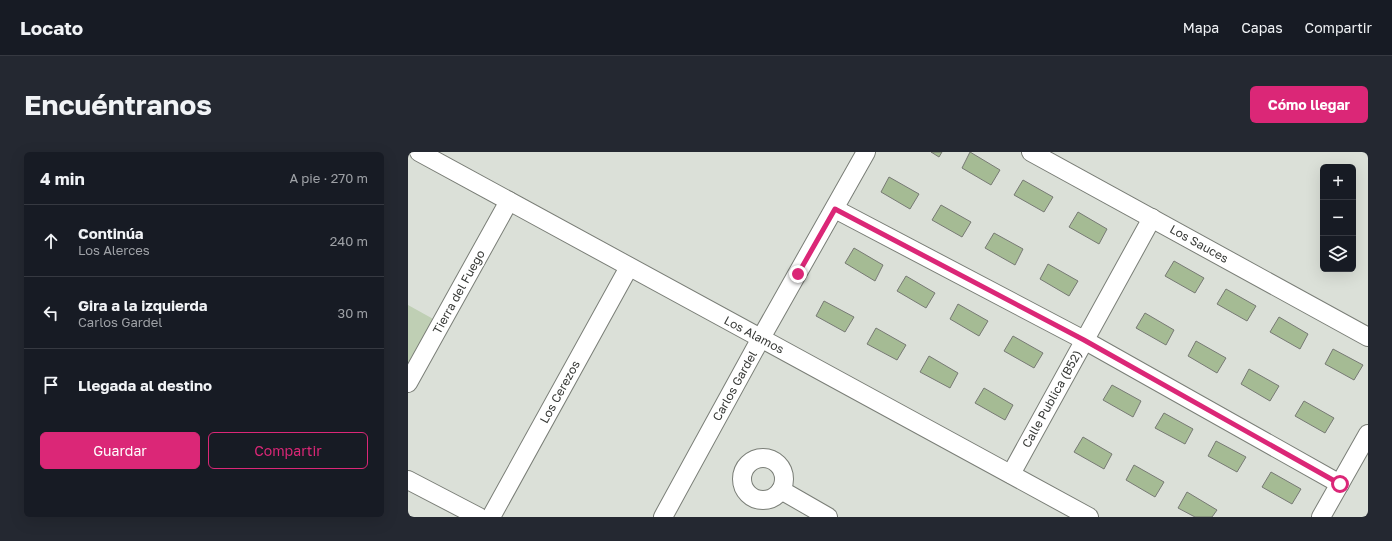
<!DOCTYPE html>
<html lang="es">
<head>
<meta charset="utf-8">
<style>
  :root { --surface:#171b24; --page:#242831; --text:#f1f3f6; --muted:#9ea1a6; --line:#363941; --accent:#db2777 }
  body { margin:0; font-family:"Golos Text",sans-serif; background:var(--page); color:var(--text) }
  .controls { position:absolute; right:12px; top:12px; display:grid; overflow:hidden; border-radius:6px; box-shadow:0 4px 16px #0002 }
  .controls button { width:36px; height:36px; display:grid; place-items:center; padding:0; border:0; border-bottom:1px solid var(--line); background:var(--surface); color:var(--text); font:20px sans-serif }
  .stop { position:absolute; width:12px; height:12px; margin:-9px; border:3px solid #db2777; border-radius:50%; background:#fff }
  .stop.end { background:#db2777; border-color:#fff; box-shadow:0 1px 4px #0008 }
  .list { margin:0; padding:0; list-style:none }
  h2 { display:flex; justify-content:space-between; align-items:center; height:52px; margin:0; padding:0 16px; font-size:17px }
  h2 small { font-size:13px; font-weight:400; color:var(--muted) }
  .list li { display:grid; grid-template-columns:26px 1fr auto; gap:12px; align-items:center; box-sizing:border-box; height:72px; padding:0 16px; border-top:1px solid var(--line) }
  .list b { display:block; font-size:15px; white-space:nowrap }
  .list p { margin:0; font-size:13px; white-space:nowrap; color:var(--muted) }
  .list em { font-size:13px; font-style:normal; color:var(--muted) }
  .actions { display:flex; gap:8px; padding:12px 16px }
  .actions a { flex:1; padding:9px 0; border:1px solid var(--accent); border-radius:6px; text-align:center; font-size:14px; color:var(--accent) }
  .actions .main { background:var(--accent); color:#fff }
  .icon { flex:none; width:22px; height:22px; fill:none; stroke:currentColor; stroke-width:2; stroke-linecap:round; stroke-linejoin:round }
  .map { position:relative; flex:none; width:960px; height:365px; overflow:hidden; border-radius:6px }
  header { display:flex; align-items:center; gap:24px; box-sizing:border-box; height:56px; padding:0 20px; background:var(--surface); border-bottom:1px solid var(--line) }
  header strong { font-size:19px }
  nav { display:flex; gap:22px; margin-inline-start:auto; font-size:14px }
  .intro { display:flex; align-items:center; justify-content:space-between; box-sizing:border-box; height:96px; padding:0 24px }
  h1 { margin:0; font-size:28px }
  .button { padding:10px 18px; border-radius:6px; background:var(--accent); color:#fff; font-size:14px; font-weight:700 }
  main { display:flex; gap:24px; padding:0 24px }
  aside { flex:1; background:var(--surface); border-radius:6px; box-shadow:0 4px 16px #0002 }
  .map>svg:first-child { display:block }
</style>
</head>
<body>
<header>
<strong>Locato</strong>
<nav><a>Mapa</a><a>Capas</a><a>Compartir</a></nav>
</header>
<div class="intro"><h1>Encuéntranos</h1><a class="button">Cómo llegar</a></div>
<main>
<aside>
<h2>4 min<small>A pie · 270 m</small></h2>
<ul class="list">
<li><svg class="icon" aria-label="ahead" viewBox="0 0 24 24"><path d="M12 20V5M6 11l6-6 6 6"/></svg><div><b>Continúa</b><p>Los Alerces</p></div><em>240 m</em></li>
<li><svg class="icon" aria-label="left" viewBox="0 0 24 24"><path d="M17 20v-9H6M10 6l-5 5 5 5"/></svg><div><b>Gira a la izquierda</b><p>Carlos Gardel</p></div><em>30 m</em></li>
<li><svg class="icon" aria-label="arrive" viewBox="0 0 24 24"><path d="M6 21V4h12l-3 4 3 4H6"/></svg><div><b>Llegada al destino</b></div></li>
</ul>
<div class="actions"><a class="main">Guardar</a><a>Compartir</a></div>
</aside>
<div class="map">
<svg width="960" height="365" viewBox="0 0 960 365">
  <rect width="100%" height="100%" fill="#dbe0d8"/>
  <polygon fill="#bfcfb4" points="0,153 27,168 0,216"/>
  <g fill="#a5bb94" stroke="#777a74">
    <polygon points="523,0 534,0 531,5"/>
    <polygon points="562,0 592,18 583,33 554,16"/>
    <polygon points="481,25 511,42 502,57 473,40"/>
    <polygon points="615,28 645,45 636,60 606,43"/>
    <polygon points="533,53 563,70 554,85 524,68"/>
    <polygon points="670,60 699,77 691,92 661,75"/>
    <polygon points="586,81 615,97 607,113 577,96"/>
    <polygon points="446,96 475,113 467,129 437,111"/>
    <polygon points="766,109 796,126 787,141 757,124"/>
    <polygon points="640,112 670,129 661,144 632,127"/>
    <polygon points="498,124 527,141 518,156 489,139"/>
    <polygon points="818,137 848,154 839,169 809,152"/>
    <polygon points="416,149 446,165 437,180 408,164"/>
    <polygon points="550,152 580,169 571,184 542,167"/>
    <polygon points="737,161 766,178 758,193 728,176"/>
    <polygon points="871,165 900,182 892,197 862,180"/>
    <polygon points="468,176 498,193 489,208 459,192"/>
    <polygon points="605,184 635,201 626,216 596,199"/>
    <polygon points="788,189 818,206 809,221 780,204"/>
    <polygon points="925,197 955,213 946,228 917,212"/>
    <polygon points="521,204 550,221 542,236 512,220"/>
    <polygon points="841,217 871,234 862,249 833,232"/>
    <polygon points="704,233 733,249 725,265 695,248"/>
    <polygon points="576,236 605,253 597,268 567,251"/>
    <polygon points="896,249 926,266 917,281 887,264"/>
    <polygon points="756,261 785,277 777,292 747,276"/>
    <polygon points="675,285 704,302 696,317 666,300"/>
    <polygon points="808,289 838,305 829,320 800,304"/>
    <polygon points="726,313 756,330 747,345 718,328"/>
    <polygon points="863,320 893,337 884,352 854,335"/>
    <polygon points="779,340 809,358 804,365 787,365 770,356"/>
  </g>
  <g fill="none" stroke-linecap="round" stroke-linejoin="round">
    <g stroke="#7a7e77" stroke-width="20">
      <g id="minor">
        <polyline points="11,0 681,365"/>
        <polyline points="623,0 960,185"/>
        <polyline points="427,57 676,188 932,332"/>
        <polyline points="0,231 101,49"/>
        <circle cx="355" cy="327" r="21"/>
        <polyline points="603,322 744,66"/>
        <polyline points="0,328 71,365"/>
        <polyline points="373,338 420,365"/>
        <polyline points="83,365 221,115"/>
        <polyline points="255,365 353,186 458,0"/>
        <polyline points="913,365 960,282"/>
      </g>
    </g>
    <use href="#minor" stroke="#fff" stroke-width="18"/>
  </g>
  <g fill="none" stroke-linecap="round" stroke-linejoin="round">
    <polyline stroke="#db2777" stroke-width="5" points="390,122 427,57 676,188 932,332"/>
  </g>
  <g text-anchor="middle" stroke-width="4" stroke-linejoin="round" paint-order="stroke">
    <g font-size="12" fill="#383a37" stroke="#fff">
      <text transform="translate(791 92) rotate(29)" y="4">Los Sauces</text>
      <text transform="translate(51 140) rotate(-61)" y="4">Tierra del Fuego</text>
      <text transform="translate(346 183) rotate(28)" y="4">Los Alamos</text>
      <text transform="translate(327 234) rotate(-61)" y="4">Carlos Gardel</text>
      <text transform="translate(152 240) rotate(-61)" y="4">Los Cerezos</text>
      <text transform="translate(644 247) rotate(-61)" y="4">Calle Publica (B52)</text>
    </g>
  </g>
</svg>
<div class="controls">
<button>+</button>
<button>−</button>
<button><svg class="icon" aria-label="layers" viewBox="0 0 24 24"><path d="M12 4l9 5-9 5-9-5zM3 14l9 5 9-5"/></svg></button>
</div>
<div class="stop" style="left:932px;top:332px"></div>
<div class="stop end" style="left:390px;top:122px"></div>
</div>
</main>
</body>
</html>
